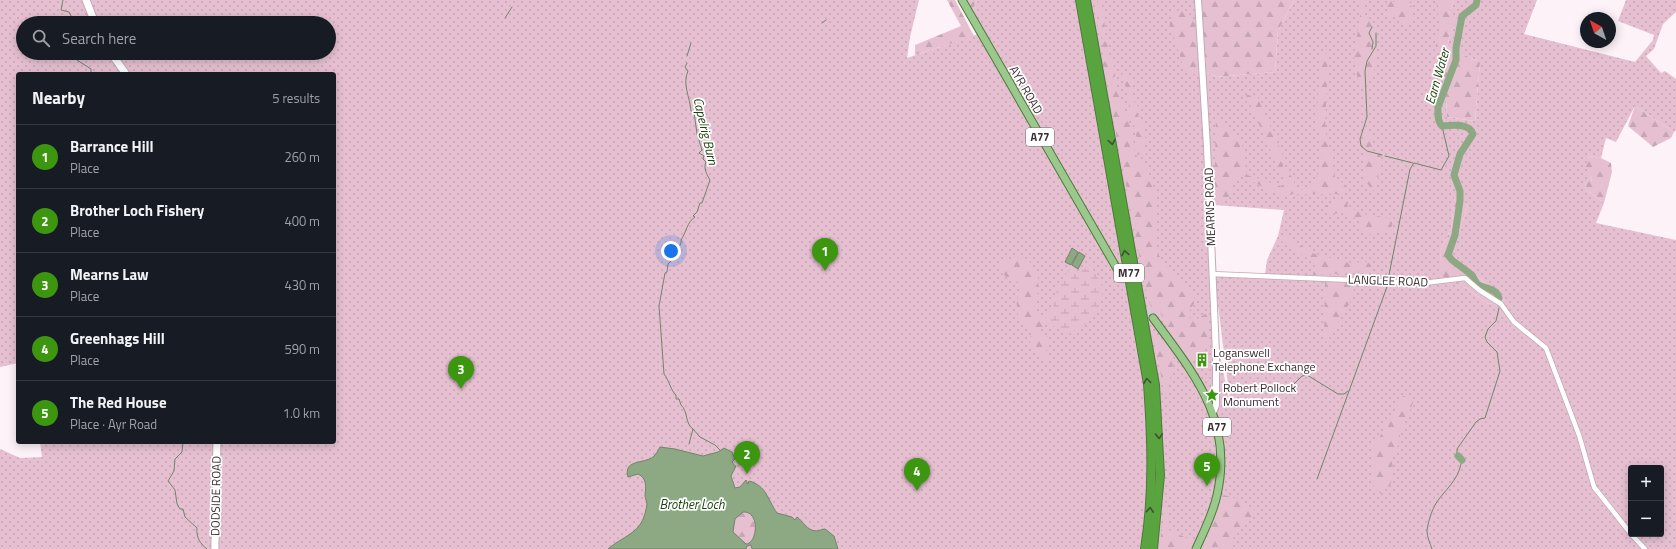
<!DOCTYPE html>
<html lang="en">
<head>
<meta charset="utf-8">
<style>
  :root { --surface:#171b24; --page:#20242c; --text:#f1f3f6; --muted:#9ea1a6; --line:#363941; --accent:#3c960f }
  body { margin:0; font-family:"Titillium Web",sans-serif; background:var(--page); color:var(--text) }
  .controls { position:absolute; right:12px; bottom:12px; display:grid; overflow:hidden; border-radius:4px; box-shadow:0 2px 10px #0003 }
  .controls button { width:36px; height:36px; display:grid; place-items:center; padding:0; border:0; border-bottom:1px solid var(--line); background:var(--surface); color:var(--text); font:20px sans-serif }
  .compass { position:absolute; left:1580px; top:12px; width:36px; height:36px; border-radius:50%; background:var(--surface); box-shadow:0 2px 10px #0003; rotate:320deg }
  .you { position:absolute; left:671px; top:251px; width:14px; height:14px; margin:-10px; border:3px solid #fff; border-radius:50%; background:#1a73e8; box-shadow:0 0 0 6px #1a73e833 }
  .badge { display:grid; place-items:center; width:26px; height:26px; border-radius:50%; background:var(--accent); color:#fff; font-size:13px; font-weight:700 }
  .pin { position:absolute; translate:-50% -33px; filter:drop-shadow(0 1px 2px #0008) }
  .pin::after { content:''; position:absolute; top:21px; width:14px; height:12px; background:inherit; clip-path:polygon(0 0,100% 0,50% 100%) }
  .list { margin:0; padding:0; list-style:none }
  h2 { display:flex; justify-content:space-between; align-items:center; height:52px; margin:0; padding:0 16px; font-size:17px }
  h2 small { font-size:13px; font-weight:400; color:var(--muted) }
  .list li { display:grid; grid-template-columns:26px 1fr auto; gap:12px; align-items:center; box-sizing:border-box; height:64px; padding:0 16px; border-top:1px solid var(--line) }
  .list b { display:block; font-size:15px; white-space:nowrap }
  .list p { margin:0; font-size:13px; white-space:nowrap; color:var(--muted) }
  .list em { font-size:13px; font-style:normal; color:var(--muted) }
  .icon { flex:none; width:22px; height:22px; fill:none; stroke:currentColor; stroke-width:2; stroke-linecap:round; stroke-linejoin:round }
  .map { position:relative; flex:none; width:1676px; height:549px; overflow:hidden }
  .search { position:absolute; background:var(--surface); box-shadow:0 2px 10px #0003; left:16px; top:16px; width:320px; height:44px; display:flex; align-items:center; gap:10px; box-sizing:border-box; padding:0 14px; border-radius:22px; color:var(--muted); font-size:15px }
  .panel { position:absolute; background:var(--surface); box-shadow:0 2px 10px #0003; left:16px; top:72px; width:320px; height:372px; border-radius:4px }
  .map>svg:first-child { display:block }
</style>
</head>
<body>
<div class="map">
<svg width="1676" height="549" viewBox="0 0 1676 549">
  <defs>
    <pattern id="grass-dots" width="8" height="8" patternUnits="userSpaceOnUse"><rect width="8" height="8" fill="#e6c0d1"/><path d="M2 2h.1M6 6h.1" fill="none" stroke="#c6a5b4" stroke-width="1.8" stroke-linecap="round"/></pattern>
    <pattern id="forest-firs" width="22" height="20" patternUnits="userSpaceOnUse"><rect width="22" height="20" fill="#e6c0d1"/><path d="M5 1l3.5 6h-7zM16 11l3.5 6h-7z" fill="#c6a5b4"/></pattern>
    <pattern id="wetland-marsh" width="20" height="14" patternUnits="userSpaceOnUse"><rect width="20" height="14" fill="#e6c0d1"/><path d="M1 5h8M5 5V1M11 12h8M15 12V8" fill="none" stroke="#c6a5b4"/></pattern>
  </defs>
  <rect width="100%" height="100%" fill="#fdf2f7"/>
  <path fill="url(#grass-dots)" fill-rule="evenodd" d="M0,0h919l-9,37 -3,21 77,-26 -11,-19 2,-9 3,-4h218l12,214 2,76 11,71 10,48 -17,-136 51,1 2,-14 11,-24 6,-26 -70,-5 -8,-112v-21l10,5 59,-5 3,-41 16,-31h150l1,32 -5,21 5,28 2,36 28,4 5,-59 -33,-15 3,-12 7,-14 -8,-8 5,-13h83l-13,34 111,28 18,-22 1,-5 -36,-14 8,-21h50v12l-13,12 -9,25 -8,7 15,17 4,-2 11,8v51l-2,2 -39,-26 -19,36 -10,-4 -5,20 -12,-2 -2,10 5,16h-7l1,8 18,13 -8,20 80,17v309h-1676v-100l20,9 22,-1 -2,-15h173l2,74 5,-74h114v-368h-316v289l-18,4zM23,23h306v30h-306zM1455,195l13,11 -17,48 54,46 -17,4 -22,-16 -24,-12 -2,-25 11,-22zM1631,468h30v66h-30z"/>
  <g fill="url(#forest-firs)">
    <polygon points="947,0 955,0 974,36 915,55 915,45 961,26"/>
    <polygon points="966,0 978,0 975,4 973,13"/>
    <path d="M1098,0h5l2,32 4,21 5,14 1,13 18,56 2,18 11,14 6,13 3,13 1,58 40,48 -9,15 7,6 13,-8 3,33 -21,15 -19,-27 -10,-23 -5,4 -8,-19 -45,-236c1,-7 2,-16 0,-23 -2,-12 -8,-8 -1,-21l-4,-4z"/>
    <polygon points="1201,0 1294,0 1278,31 1275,72 1216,77 1206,72"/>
    <polygon points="1359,0 1364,0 1365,15 1378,29 1374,72 1366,86 1358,82 1354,56 1360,16"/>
    <polygon points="1388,0 1394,2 1396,0 1411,0 1408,5 1415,8 1408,28 1401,24 1399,18 1389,16 1386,4"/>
    <polygon points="1436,0 1454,0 1449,13 1457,16 1457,21 1450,35 1447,47 1480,62 1475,121 1447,117 1445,81 1440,53 1435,50 1440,26"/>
    <polygon points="1180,10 1192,20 1197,21 1201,70 1196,74 1190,74 1183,65 1169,22 1174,12"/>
    <path d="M1323,53l5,1 -3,76 7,29 3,20 10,5v6l-6,4h-46l-11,3 -42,-22c-7,5 -9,11 -7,19l-19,11 2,-92 25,28 6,34 36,12v-9l-37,-83 11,1 26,60v12l11,11v7l9,4 8,-4 9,-15 2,-27 -5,-17 3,-70z"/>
    <path d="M1124,72l7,10 4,24 9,1 -5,3 -4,-1 8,17 1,12h4l-6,8 5,6 -4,6 -5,-6 -2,-7 1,-5 -4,-21 -4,-5c1,-12 -3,-27 -7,-40z"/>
    <polygon points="1635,106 1674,132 1671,138 1653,147 1628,126"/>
    <polygon points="1363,132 1371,133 1372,150 1381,154 1376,192 1364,181"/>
    <polygon points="1589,156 1601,158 1611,163 1612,172 1604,203 1586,190 1585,182 1592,181 1586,166"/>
    <polygon points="1455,194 1468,206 1451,254 1505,300 1488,304 1466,288 1441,276 1440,251 1451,229"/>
    <polygon points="1349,197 1347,209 1358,210 1370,217 1377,216 1394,219 1390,232 1376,230 1367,236 1362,232 1358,219 1341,213 1328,214 1322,209 1327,205"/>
    <polygon points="1284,235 1312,253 1349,263 1367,262 1371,265 1368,272 1313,275 1315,263 1281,241"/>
    <path d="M1021,257l9,5 1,8 7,5v10l-2,8 4,2 -7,14 13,9 2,4 -8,8 2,4 6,3 1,9 -4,6 3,8 -3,2c-10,-10 -18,-11 -14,-28l-5,-8 -5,-3c-3,-7 -5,-15 -4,-23 2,-6 4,-9 3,-16l-13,-6 -8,-8 3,-10h5z"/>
    <polygon points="1325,279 1358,282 1352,293 1352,299 1327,342 1324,341"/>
    <polygon points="1153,336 1161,340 1174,359 1167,392 1164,390"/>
    <polygon points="1404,396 1414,400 1400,434 1400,442 1392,456 1393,479 1390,485 1381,494 1374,487 1372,476 1373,446 1379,439 1388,418 1397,408 1400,398"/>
    <polygon points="1220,494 1234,498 1248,509 1258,511 1234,537 1227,549 1199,549"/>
    <polygon points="1166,503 1169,505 1167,529 1193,541 1188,549 1159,549"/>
    <polygon points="741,512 749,512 754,517 755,533 751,543 746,544 733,532 735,519"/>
  </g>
  <polygon fill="url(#wetland-marsh)" points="1090,265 1104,287 1097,314 1084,325 1067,335 1048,322 1046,318 1054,307 1052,299 1069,269 1080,272"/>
  <g fill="#8ca984" stroke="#72846b" fill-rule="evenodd">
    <polygon points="1072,248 1078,252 1071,265 1065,262"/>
    <polygon points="1079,252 1085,256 1078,269 1072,265"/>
    <path d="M660,447l15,2 28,7 15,-4 6,-4 8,4 3,7 -3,3 3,4h1l-5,10 4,12 5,-1 6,-7 2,4 1,-3c18,5 18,18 28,32l15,4 3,3 2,-3c7,5 9,13 19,14 4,0 5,-2 9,-2l9,7 4,13h-86l-1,-4 -4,1 -1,3h-138c19,-16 35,-15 39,-45 0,-3 -2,-5 -2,-9 1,-8 2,-17 -7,-21l-10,3c-5,-18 16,-13 25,-20 3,-2 5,-7 7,-10zM743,512c18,-1 14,32 3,32l-13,-12 2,-13z"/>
  </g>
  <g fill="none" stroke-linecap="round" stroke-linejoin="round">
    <g stroke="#72846b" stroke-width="1">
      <polyline points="63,0 61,10 69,12 75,23"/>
      <polyline points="505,18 512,7"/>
      <polyline points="822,23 826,20"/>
      <polyline points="1372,27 1369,33 1373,42 1372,49"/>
      <polyline points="1376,33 1376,46 1367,61 1365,71 1367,117 1360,139 1361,146 1367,151 1382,155"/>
      <polyline points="72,53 77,60 91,69 91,74"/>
      <polyline points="687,56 691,43"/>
      <path d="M687,63l-2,4 3,4c-6,13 2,26 3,40l3,1 3,22 5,16 -3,3 5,3 -1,3 3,3c-3,6 1,13 4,18l-8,23h-2l-3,9 -4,4 2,1c-8,5 -9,16 -14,23 1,3 -4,12 -7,15l-1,4 -5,5 -1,8 -2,1 -6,33 5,68c5,6 7,17 12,21v4h3l2,6c7,6 4,19 12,24l-4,15"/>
      <polyline points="1385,156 1413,163"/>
      <polyline points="1389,275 1410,169 1414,163 1441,170 1449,156 1442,126"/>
      <polyline points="1294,384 1302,376 1307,375 1338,394 1344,394 1348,391"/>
      <polyline points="693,429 700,437 715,445 720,450"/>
      <path d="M183,442l-1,10 -7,7 -1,12 -6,10 7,9 2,14 3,5h3l2,8 12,11c-1,9 3,16 10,21"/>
      <polyline points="1317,479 1388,284"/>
      <path d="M1432,549c-2,-6 -5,-12 -5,-18 1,-10 6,-25 12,-32 11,-14 21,-22 23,-41l-5,-4v-5l19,-27 4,-3 5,-1 15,-47 -3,-19 -10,-10 -2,-5 3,-8 8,-8 3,-13"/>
    </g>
    <g stroke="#8ca984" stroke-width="7">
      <path d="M1477,0l-1,5 -14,11 -6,32v12l-18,47c0,6 -1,14 4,19 10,-1 27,-3 31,8l-13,20 -6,21 6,16v10l-5,34 -7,20 4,5 20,15 5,9c7,5 19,3 22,14"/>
      <polyline points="1458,456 1462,460"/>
    </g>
    <g stroke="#d5cacf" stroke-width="7" stroke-dasharray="7 3.5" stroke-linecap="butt">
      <polyline points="1120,274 1131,289"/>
      <polyline points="1140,301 1153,318"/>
    </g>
    <g stroke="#c3a9b5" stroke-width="6">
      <g id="minor">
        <polyline points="1212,274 1424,283 1465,278 1479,290 1501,304 1514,322 1546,348 1579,435 1594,487 1631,534"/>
        <polyline points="1631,534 1645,549"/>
      </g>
    </g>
    <g stroke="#c3a9b5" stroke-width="8">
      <polyline id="tertiary" points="1198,0 1207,147 1216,353 1216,405 1213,413"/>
    </g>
    <g stroke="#c3a9b5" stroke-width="9">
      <g id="secondary">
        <polyline points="86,0 95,23"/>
        <polyline points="111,53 126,74"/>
        <path d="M215,549c-1,-13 3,-25 2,-38 0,-23 -1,-46 0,-69"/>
      </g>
    </g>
    <g stroke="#4d7a3a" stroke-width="9">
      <g id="primary">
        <polyline points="962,0 1120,274"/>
        <path d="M1153,318c41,56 81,102 64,177 -4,19 -13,36 -21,54"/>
      </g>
    </g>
    <g stroke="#4d7a3a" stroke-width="10">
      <g id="motorway">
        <path d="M1080,0l68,384c4,56 6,109 -3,165"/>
        <polyline points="1086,0 1155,385 1160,475 1153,549"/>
      </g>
    </g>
    <use href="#minor" stroke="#fff" stroke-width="4.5"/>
    <use href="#tertiary" stroke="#fff" stroke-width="6"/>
    <use href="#secondary" stroke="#fff" stroke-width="7"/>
    <use href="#primary" stroke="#9bc88c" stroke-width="7"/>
    <use href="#motorway" stroke="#59a43f" stroke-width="8"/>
  </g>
  <defs><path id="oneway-chevron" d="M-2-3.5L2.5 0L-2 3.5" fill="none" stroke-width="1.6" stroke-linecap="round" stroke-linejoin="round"/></defs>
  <g stroke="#415035">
    <use href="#oneway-chevron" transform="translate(1112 142) rotate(80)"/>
    <use href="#oneway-chevron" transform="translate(1125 253) rotate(-100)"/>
    <use href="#oneway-chevron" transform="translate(1147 381) rotate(-98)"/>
    <use href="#oneway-chevron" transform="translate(1159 436) rotate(88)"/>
    <use href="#oneway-chevron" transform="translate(1150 510) rotate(-86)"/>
  </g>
  <defs>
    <g id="building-bare" transform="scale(1.08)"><path d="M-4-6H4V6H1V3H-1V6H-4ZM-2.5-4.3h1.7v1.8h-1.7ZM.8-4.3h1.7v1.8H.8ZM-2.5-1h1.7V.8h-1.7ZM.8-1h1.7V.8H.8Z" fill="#3c960f" stroke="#fff" stroke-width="2.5" paint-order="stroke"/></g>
    <g id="sight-bare" transform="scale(1.08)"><path d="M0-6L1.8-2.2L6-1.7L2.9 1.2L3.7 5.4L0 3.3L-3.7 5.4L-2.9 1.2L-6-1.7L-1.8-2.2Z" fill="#3c960f" stroke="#fff" stroke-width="2.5" paint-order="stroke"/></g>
  </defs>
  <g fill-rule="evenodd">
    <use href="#building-bare" x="1202" y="360"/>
    <use href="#sight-bare" x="1212" y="395"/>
  </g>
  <g text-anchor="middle" stroke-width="3.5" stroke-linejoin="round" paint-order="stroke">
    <g fill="#fff" stroke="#736b6f" stroke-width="1">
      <rect x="1026" y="128" width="28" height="18" rx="3"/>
      <rect x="1114" y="264" width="30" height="18" rx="3"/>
      <rect x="1203" y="418" width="28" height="18" rx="3"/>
    </g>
    <g font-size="11" font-weight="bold" fill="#372c31">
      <text x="1040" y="141">A77</text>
      <text x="1129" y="277">M77</text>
      <text x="1217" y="431">A77</text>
    </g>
    <g font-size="12" fill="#372c31" stroke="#fff">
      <text transform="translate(1026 90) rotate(60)" y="4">AYR ROAD</text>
      <text transform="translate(1210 207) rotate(-92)" y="4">MEARNS ROAD</text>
      <text transform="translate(1388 281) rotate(2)" y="4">LANGLEE ROAD</text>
      <text transform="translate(216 496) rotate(-89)" y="4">DODSIDE ROAD</text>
    </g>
    <g font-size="12" fill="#372c31" stroke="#fff" text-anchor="start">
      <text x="1213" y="357">Loganswell<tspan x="1213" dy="14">Telephone Exchange</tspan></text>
      <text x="1223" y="392">Robert Pollock<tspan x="1223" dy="14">Monument</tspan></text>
    </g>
    <g font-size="13" font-style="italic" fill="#1d440e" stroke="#fff">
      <text transform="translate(1437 76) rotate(-74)" y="5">Earn Water</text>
      <text transform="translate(706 131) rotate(77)" y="5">Capelrig Burn</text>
      <text x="692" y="509">Brother Loch</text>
    </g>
  </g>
</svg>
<div class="controls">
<button>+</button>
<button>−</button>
</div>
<svg class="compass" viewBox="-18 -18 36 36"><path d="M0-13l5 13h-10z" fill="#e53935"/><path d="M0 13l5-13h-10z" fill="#9ea1a6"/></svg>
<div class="you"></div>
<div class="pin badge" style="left:825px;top:271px">1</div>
<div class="pin badge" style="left:747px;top:474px">2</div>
<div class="pin badge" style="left:461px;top:389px">3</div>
<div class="pin badge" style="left:917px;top:491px">4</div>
<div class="pin badge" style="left:1207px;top:486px">5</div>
<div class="search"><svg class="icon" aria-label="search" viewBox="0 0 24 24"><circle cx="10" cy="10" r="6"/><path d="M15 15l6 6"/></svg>Search here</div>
<section class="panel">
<h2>Nearby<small>5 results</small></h2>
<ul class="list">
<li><span class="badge">1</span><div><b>Barrance Hill</b><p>Place</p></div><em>260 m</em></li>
<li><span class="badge">2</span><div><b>Brother Loch Fishery</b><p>Place</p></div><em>400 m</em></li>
<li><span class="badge">3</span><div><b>Mearns Law</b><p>Place</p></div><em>430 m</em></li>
<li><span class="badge">4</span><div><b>Greenhags Hill</b><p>Place</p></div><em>590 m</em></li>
<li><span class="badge">5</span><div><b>The Red House</b><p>Place · Ayr Road</p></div><em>1.0 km</em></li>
</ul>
</section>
</div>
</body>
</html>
